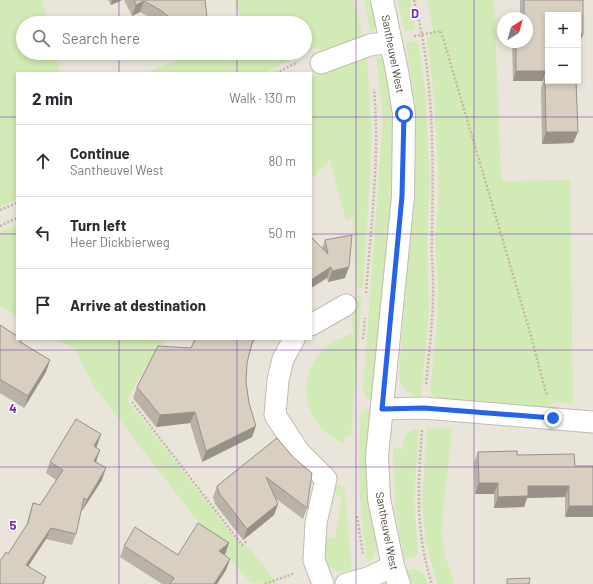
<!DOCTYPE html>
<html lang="en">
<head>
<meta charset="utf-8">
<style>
  :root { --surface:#fff; --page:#f7f7f7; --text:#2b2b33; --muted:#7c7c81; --line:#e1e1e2 }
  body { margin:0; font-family:Barlow,sans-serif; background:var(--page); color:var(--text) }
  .controls { position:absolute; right:12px; top:12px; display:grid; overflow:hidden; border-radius:0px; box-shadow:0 2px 6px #0003 }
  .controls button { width:36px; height:36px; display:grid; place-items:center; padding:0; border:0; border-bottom:1px solid var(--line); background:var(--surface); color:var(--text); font:20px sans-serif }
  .compass { position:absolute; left:497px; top:12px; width:36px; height:36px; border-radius:50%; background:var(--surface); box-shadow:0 2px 6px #0003; rotate:37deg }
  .stop { position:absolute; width:12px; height:12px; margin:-9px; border:3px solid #2563eb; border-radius:50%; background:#fff }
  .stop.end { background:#2563eb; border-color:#fff; box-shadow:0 1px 4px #0008 }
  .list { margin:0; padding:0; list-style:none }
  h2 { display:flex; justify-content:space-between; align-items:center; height:52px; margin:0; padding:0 16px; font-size:17px }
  h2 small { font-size:13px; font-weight:400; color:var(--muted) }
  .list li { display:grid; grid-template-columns:26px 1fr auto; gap:12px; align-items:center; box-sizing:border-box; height:72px; padding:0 16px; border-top:1px solid var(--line) }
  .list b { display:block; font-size:15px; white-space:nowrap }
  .list p { margin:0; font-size:13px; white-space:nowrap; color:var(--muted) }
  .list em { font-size:13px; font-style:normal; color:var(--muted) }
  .icon { flex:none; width:22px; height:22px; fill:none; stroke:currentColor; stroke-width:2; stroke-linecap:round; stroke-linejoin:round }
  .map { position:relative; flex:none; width:593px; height:584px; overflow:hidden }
  .search { position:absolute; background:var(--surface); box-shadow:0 2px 6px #0003; left:16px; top:16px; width:296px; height:44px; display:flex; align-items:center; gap:10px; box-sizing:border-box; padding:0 14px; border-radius:22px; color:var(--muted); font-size:15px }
  .panel { position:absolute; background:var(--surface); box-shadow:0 2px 6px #0003; left:16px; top:72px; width:296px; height:268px; border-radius:0px }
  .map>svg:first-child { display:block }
</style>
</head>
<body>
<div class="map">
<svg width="593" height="584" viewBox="0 0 593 584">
  <rect width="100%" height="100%" fill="#f6f3ec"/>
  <path fill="#eae5da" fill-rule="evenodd" d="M0,0h593v584h-593zM548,15h30v66h-30zM503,18h24v24h-24zM23,23h282v30h-282zM17,73h294v266h-294z"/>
  <g fill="#d2eab5">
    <polygon points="0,0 42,0 48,23 23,23 23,53 55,53 60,73 17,73 17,199 0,207"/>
    <polygon points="234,0 354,0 363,36 357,41 330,48 329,50 314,48 305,52 305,23 243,23"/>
    <polygon points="364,0 373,0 376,26 373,31 370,30"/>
    <polygon points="397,0 410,0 415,29 405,32"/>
    <polygon points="427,0 494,0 501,181 570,180 573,403 553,402 547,408 441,398 434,396 430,391 437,322 438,289 435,243 439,192 434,97 427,39 433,30"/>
    <path d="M406,42h10l3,4 6,45 5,90 -3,52 2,77 -8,87c-11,-2 -21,-8 -22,-21l17,-229 -1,-40z"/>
    <polygon points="194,53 304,53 265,73 145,73"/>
    <polygon points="376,57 381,58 387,65 392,109 392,177 374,400 368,400 363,391 382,131 382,105"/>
    <polygon points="358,59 367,60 372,136 363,288 356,289 353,218 346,221 330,160 311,178 311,78 343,63"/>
    <polygon points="17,225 17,316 0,306 0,232"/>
    <path d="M356,296h6l-11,140h-6l-1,7c-37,-14 -51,-61 -23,-91 9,-10 21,-15 33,-19l-3,-16 3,-1z"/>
    <polygon points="56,339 165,339 142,373 127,400 241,546 246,544 278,584 251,583 192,514 95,388 75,350"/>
    <path d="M367,409l6,1 -1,103 5,33 -5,13 -4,3c-9,-50 -11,-99 -7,-149z"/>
    <polygon points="444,427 452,428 441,531 445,555 454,584 437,584 425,537 422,500 427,428 444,429"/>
    <path d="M419,428l-5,72 4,52 -3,5 -11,2 -9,-51 -2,-60 9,1c1,-12 4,-19 17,-21z"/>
    <path d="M336,485l8,1 8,84c-28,6 -28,-11 -25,-32h8l7,-42 -7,-2z"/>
    <path d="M415,569c9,1 10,7 12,15h-16l-4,-13z"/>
  </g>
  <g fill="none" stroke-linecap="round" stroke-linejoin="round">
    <g stroke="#c2bbae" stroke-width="23">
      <g id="minor">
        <polyline points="321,63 370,45 390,42"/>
        <polyline points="311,325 346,305"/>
        <polyline points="294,339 283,359 278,380 275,415 299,452 326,479 316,523 314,560 323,584"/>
        <polyline points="382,409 424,408 593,422"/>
        <polyline points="346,584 368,578 393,566"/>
      </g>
    </g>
    <g stroke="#c2bbae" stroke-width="24">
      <polyline id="tertiary" points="382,0 397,71 404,114 403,196 377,456 379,499 393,566 399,584"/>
    </g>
    <g stroke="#c4b79f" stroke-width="2.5" stroke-dasharray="2 2" stroke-linecap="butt">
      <path d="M414,0c21,79 19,160 18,241 -1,13 1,26 1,39 1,35 -4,70 -7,106"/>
      <polyline points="414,36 441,31 531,336 547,396"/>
      <polyline points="276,73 298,62"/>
      <polyline points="0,210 17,203"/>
      <polyline points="0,226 17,218"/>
      <path d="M366,293c5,-68 14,-136 8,-204"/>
      <polyline points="363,339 365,318"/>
      <polyline points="132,402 242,545 247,541"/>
      <path d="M422,430c-4,54 -7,102 10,154"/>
      <polyline points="357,516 363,554"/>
      <polyline points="265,584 295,573"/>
    </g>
    <use href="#minor" stroke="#fff" stroke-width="21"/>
    <use href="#tertiary" stroke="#fff" stroke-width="22"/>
  </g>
  <g fill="#bab2a6">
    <polygon points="108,0 122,0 111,5"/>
    <polygon points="124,0 205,0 207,17 204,23 159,23 140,12 132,16"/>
    <polygon points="520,0 583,0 583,34 579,44 578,44 578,15 548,15 548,44 546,44 543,81 513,81 512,44 513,42 527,42 527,18 520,18"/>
    <polygon points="545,77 578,132 573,143 542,144 541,88"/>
    <polygon points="311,237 322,248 325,240 345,278 328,282 327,278 311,288"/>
    <polygon points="0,325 22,339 21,342 50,360 46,372 24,408 0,393"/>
    <polygon points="195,339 255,339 251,347 247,363 246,382 252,437 202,462 190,423 156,427 133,398 137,387 191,348"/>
    <polygon points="101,434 96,447 96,462 102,480 82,511 81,510 76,534 72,545 46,539 28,566 46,577 44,584 0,584 8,554 26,527 29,515 33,503 40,505 56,480 46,473 50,462"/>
    <polygon points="277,438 307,508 303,519 275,498 278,504 274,515 243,540 215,504 213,497 217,486"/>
    <polygon points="478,452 517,455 575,466 593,466 565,517 565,497 527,498 524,507 494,508 494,494 475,494 474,463"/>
    <polygon points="124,546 178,555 225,555 224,555 230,559 226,570 217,584 162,584 120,557"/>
  </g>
  <g fill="#979187">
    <polygon points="112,0 122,0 111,5"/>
    <polygon points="144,1 140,12 132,16 136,5"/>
    <polygon points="207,17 204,23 184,23 185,19"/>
    <polygon points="578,34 583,34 579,44 578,44"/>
    <polygon points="546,35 548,35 548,44 542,44"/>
    <polygon points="516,71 546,71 543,81 513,81"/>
    <polygon points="546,132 578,132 573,143 542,144"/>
    <polygon points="331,267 327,278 311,288 311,280"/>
    <polygon points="349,267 345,278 328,282 332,271"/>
    <polygon points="50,360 46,372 24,408 28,396"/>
    <polygon points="195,412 190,423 156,427 160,415"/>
    <polygon points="256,426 252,437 202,462 206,451"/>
    <polygon points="101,434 97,446 89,457 94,446"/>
    <polygon points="100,450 96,462 90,472 94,461"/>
    <polygon points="106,468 102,480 82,511 87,500"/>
    <polygon points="479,483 498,483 494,494 475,494"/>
    <polygon points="528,486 569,486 565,497 527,498 524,507 494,508 498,497"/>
    <polygon points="278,504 274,515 243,540 247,529"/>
    <polygon points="569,506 593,506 593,517 565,517"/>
    <polygon points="51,528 46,539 22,576 26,565"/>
    <polygon points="229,543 225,555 215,562 219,551"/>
    <polygon points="230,559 226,570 217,584 214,584"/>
  </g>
  <g fill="#d8cfc1" stroke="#979187">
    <polygon points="134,0 205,0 207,17 185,19 176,17 179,23 176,23 162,11 144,1 136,5"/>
    <polygon points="524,0 583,0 583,34 578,34 578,15 548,15 548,35 546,35 546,71 516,71 516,42 527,42 527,18 524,18"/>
    <polygon points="548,76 548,81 576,81 578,132 546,132 545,77"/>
    <polygon points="352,235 349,267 332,271 331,267 311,280 311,237 328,254 325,240"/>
    <polygon points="0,325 17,336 17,339 22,339 20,342 50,360 28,396 1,380 0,380"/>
    <polygon points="195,339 254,339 252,343 247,363 246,382 249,403 256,426 206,451 195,412 160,415 137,387 158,346 191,348"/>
    <polygon points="76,419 101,434 94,446 100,450 94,461 106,468 87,500 84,498 76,534 51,528 26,565 46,577 42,584 0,584 0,561 6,552 8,554 28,523 33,503 40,505 63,470 50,462"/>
    <polygon points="277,438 294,458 312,473 307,508 266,477 278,504 247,529 219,493 217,486"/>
    <polygon points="517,451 517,455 574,454 575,466 593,466 593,506 569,506 569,486 528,486 528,496 498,497 498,483 479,483 478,452"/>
    <polygon points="198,523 229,543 219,551 230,559 214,584 170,584 174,578 124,546 135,527 178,555"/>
    <polygon points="530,578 529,584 507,584 507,579"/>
  </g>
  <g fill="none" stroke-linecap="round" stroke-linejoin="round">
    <polyline stroke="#2563eb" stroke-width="5" points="404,114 402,196 382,409 424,408 553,418"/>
  </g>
  <path fill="none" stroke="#7b2cbf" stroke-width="1" stroke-opacity="0.55" d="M119,0v23M237,0v23M356,0v584M474,0v584M119,53v20M237,53v20M0,117h17M311,117h282M0,234h17M311,234h282M119,339v245M237,339v245M0,350h593M0,467h593"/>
  <g text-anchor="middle" stroke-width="3" stroke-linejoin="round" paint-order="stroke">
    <g font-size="11" fill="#4b4439" stroke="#fff">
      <text transform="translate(393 54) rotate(79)" y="4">Santheuvel West</text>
      <text transform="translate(387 531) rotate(79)" y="4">Santheuvel West</text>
    </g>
  </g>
  <g font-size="13" text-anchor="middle" font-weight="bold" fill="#7b2cbf" stroke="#fff" stroke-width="3" stroke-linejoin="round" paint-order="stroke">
    <text x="415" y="18">D</text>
    <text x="13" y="413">4</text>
    <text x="13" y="530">5</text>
  </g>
</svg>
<div class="controls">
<button>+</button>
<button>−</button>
</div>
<svg class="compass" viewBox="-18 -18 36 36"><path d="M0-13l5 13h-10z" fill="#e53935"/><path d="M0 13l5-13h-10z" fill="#7c7c81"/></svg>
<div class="stop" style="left:404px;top:114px"></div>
<div class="stop end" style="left:553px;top:418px"></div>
<div class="search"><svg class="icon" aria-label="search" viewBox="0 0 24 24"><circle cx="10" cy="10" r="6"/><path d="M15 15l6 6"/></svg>Search here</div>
<section class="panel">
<h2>2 min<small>Walk · 130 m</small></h2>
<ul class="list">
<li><svg class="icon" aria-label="ahead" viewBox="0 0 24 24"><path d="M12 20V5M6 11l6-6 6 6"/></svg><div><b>Continue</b><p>Santheuvel West</p></div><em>80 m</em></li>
<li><svg class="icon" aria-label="left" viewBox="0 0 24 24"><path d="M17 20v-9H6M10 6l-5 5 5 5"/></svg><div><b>Turn left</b><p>Heer Dickbierweg</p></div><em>50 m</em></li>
<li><svg class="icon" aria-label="arrive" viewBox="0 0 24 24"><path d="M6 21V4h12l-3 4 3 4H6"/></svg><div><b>Arrive at destination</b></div></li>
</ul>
</section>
</div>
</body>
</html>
